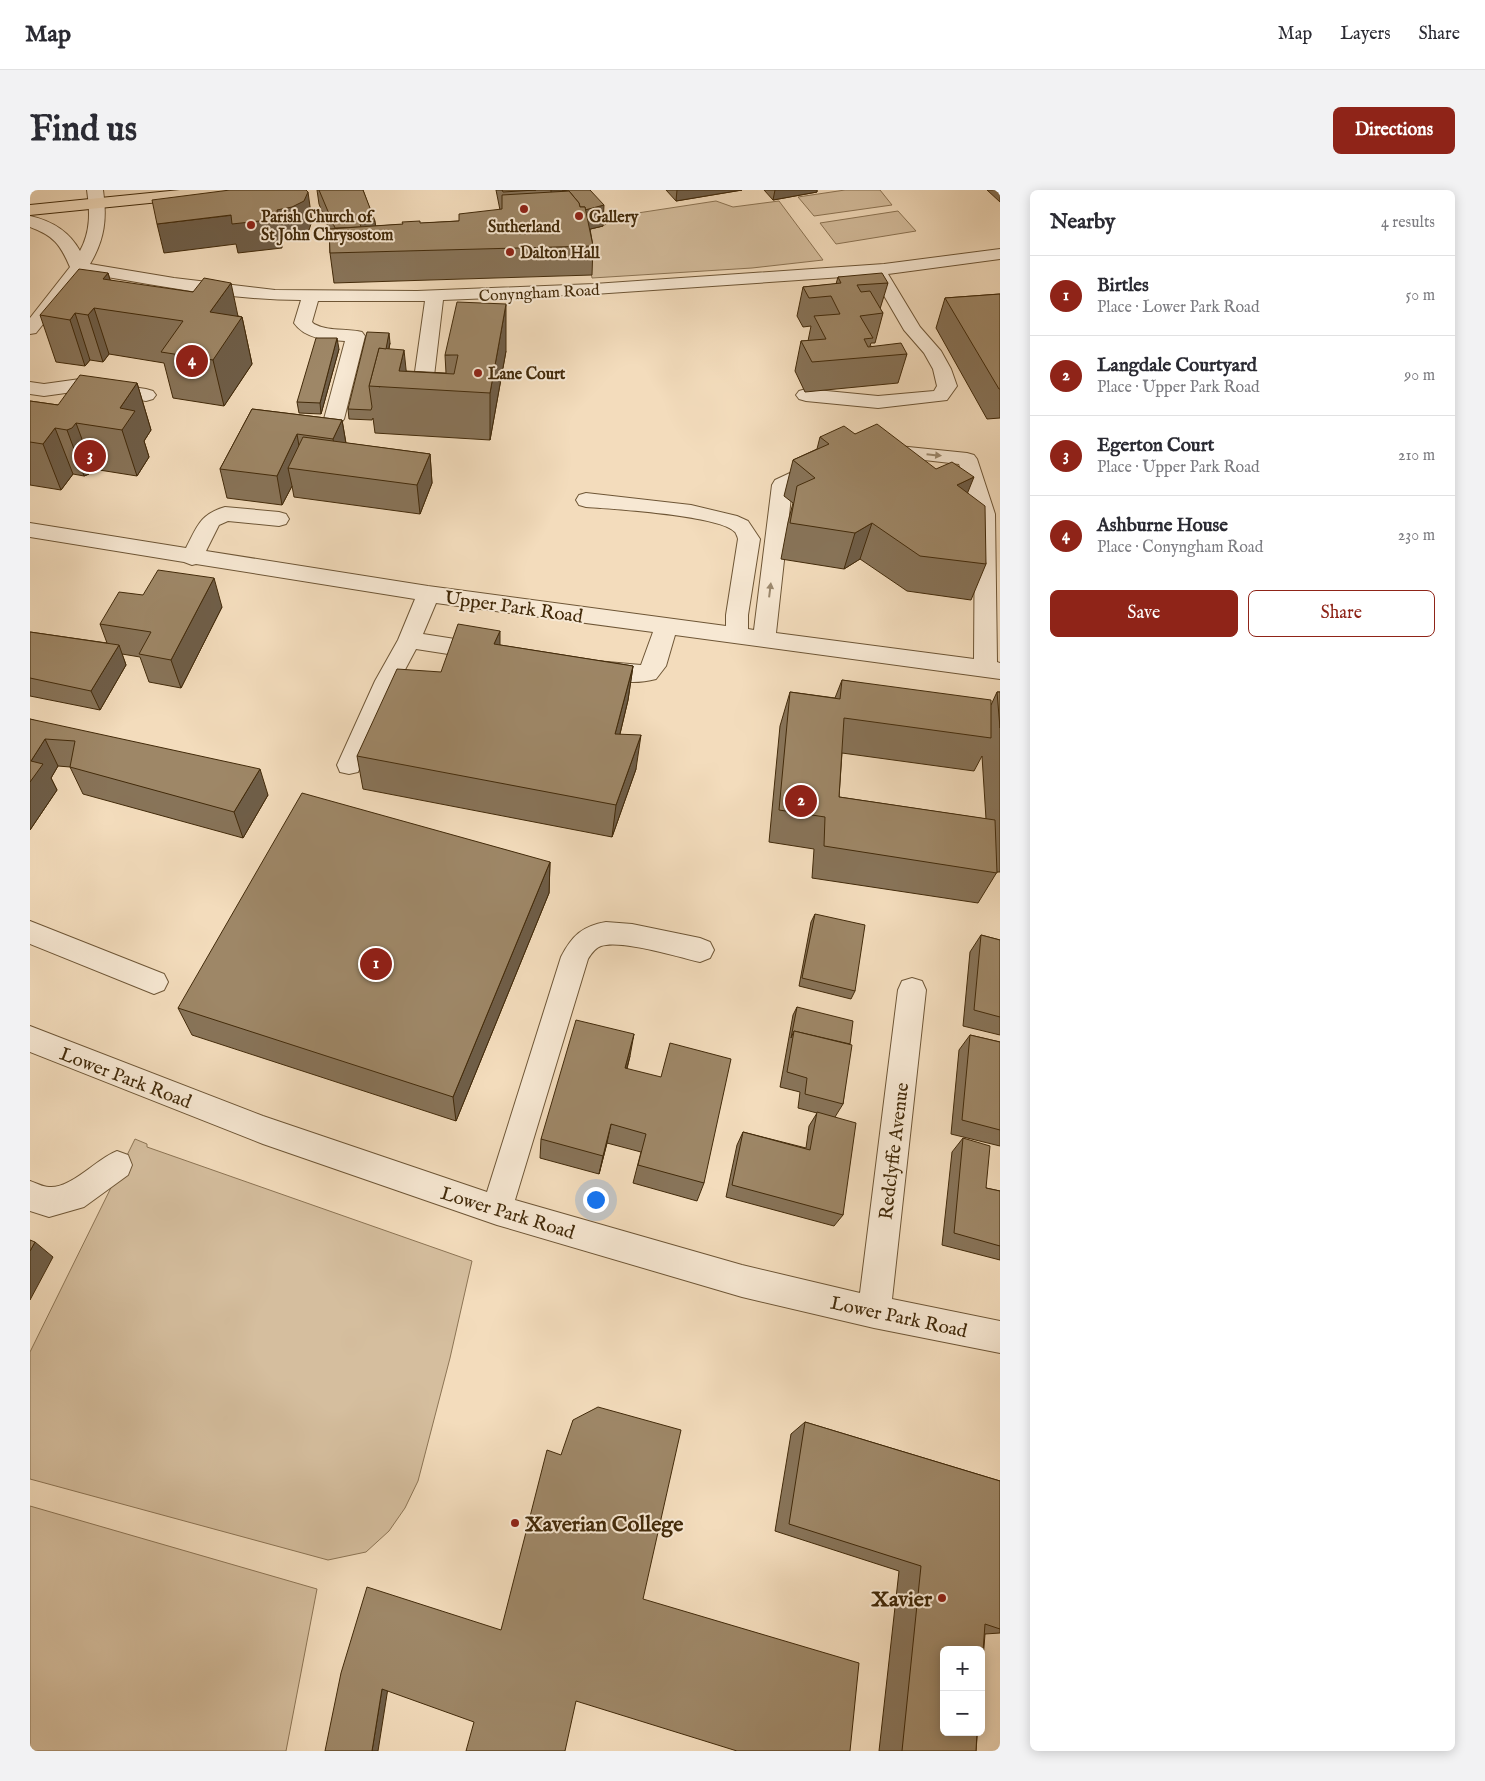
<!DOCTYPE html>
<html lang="en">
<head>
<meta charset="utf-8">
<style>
  :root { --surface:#fff; --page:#f2f2f3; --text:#2b2b33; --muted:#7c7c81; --line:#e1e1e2; --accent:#8f2418 }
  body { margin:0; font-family:"IM FELL English",serif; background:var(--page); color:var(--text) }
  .controls { position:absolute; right:15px; bottom:15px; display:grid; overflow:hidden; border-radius:8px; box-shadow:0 2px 12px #0003 }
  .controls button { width:45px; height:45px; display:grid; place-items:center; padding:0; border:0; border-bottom:1px solid var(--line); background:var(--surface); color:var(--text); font:25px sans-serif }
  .you { position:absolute; left:565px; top:1009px; width:18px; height:18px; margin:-12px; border:4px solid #fff; border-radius:50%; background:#1a73e8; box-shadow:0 0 0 8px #1a73e833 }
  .badge { display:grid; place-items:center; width:32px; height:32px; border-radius:50%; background:var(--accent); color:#fff; font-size:16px; font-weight:700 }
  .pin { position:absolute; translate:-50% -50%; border:2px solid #fff; box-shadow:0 1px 5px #0006 }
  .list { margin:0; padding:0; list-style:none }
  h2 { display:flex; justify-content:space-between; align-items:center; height:65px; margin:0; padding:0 20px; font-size:21px }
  h2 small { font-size:16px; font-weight:400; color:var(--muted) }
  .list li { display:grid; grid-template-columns:32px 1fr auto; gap:15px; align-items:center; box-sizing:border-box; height:80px; padding:0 20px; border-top:1px solid var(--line) }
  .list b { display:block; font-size:19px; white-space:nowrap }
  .list p { margin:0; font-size:16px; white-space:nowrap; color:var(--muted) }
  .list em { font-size:16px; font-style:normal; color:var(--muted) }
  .actions { display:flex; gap:10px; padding:15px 20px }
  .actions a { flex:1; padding:11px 0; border:1px solid var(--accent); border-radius:8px; text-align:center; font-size:18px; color:var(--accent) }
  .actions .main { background:var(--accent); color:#fff }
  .map { position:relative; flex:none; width:970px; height:1561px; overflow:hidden; border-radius:8px }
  header { display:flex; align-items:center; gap:30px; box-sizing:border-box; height:70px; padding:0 25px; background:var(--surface); border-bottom:1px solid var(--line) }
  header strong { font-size:24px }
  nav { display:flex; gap:28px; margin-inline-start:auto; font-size:18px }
  .intro { display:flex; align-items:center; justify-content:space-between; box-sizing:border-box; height:120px; padding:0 30px }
  h1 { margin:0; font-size:35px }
  .button { padding:12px 22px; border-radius:8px; background:var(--accent); color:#fff; font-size:18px; font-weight:700 }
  main { display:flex; gap:30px; padding:0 30px }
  aside { flex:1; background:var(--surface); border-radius:8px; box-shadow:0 2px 12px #0003 }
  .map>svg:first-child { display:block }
</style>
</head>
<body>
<header>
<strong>Map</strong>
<nav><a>Map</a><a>Layers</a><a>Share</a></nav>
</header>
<div class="intro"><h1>Find us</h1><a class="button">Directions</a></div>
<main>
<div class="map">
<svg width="970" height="1561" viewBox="0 0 970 1561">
  <rect width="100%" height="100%" fill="#f3dcbc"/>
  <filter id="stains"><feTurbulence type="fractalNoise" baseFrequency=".004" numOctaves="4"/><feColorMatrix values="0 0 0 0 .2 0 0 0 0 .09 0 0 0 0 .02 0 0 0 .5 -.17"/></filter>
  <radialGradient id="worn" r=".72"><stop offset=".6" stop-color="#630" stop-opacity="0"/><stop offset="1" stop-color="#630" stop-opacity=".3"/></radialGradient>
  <g fill="#d5be9e" stroke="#8c7454">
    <polygon points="815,0 850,0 862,15 784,26 768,7"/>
    <polygon points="686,11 703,17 749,11 793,70 722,78 562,88 558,63 548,42 573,36 588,26"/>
    <polygon points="868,21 886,41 806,54 790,33"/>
    <polygon points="105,949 117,954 117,957 442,1071 420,1168 388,1291 375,1318 359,1341 336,1362 298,1370 0,1289 0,1162"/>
    <polygon points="0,1316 287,1399 256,1561 0,1561"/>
  </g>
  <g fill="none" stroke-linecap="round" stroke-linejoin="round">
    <g stroke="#6e5636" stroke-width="2">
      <g id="minor">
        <path d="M57,0h16c4,28 2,49 -13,74l84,14 101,12 142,1 177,-7 290,-20 116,-15v10l-112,15 32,53 21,24 10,18 6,17 -10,14 -69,8 -72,-7 -7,-2 -3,-4 3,-4 7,-2 72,7 56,-5 3,-5 -4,-17 -9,-16 -20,-23 -32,-55 -278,19 -151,6 -11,93 -3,4 -7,2 -7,-2 -3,-4 13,-92h-107l-6,21 2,2c15,8 32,4 48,8l3,4 -21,83 -3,4 -7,2 -7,-2 -3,-4 21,-78c-18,-1 -40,-2 -51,-18l7,-23c-73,0 -146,-15 -217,-27l-48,60 -6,1v-16l40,-51c-10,-23 -16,-31 -40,-40v-11c22,5 39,15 50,35 11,-20 10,-40 7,-61z"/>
        <polygon points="50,189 116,199 123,201 126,205 123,209 116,211 50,201 14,206 0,204 0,192 14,194"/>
        <path d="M849,254l88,9 7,2 3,4 18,55 2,148 3,1v16l-325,-44 -9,31 -10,13c-21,6 -47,2 -68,-4l-4,-6 4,-6 8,-2 45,4 12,-33 -217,-29 -13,31 64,10 8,2 3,6 -3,6 -8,2 -71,-11 -17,32 -38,84 -3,7 -9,2 -9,-2 -3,-7 38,-84 23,-41 17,-41 -219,-35 -4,1 -8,-3 -154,-25v-14l156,25c11,-21 14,-34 39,-41l54,5 7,2 3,5 -3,5 -7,2 -51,-5 -9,4 -13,26 222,35 298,40v-11l12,-76c0,-1 -2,-6 -3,-7 -16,-17 -122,-23 -149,-25l-7,-2 -3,-5 3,-5 7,-2 105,12 46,11 11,5 12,18 -12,76v14l6,1 18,-145 3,-5 45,-21 7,2 3,4 -3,4 -35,19 -16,145 198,26 1,-145 -16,-50 -87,-10 -3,-4 3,-4z"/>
        <polygon points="0,731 134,784 138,792 134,800 124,804 0,754"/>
        <path d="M576,732l26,2 68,14 10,4 4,8 -4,8 -10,4c-21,-5 -80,-23 -99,-16 -6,2 -10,8 -13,13l-73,241 227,65 118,28 38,-303 4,-9 10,-3 10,3 4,9 -34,309 108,22v32l-126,-25 -132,-31 -245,-72 -234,-81 -233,-92v-26l233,90 224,76 74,-235c11,-21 21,-31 45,-35z"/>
        <path d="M87,961l11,4 4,10 -4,10 -44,32 -35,10 -19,-6v-30c6,2 13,6 19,6 22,2 47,-28 68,-36z"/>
      </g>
    </g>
    <g stroke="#422a0a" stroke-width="2">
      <polygon id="highway" points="150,0 207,0 205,3 199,5 0,25 0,15"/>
    </g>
    <use href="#minor" fill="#f7e8d3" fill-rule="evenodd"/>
    <use href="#highway" fill="#f3dcbc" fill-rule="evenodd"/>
  </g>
  <g fill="#887459" stroke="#422a0a" fill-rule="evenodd">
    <polygon points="287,0 333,0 346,36 429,31 470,20 466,0 560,0 573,36 560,39 563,56 562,85 304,93 300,63 299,39 289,14"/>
    <polygon points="636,0 712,0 646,11"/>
    <polygon points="734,0 787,0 787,2 743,10"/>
    <polygon points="957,0 970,0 970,12"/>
    <polygon points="78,83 80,90 212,127 222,174 194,216 143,208 134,173 79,164 73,172 60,170 55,176 26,172 10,125"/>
    <polygon points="808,87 858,93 850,119 853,123 845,153 841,153 840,156 877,164 868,193 775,202 765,181 771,151 778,151 781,136 773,137 767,126 773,97 806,94"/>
    <polygon points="970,104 970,228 957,229 906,138 915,108"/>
    <polygon points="360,153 359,159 376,181 416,183 415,165 476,161 460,250 345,243 343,228 342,230 319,229 318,219"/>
    <polygon points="309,159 291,224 269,223 267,212"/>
    <polygon points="107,193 121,240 114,251 119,267 107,286 63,279 59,284 54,286 43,284 31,300 0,295 0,211 28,215"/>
    <polygon points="222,219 312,230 316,253 400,264 402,293 390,324 264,307 262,296 252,315 197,308 190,279"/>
    <polygon points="825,244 938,303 956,374 941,410 877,401 830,369 814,379 751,369 758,332 763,313 754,306 763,270 787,259 790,247"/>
    <polygon points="192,417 151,498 119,492 110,467 92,464 96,475 70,520 0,506 0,442 77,453 70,434"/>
    <polygon points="470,455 603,476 598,510 590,544 606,579 582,647 333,599 327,566 411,482"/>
    <path d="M812,490l149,25 6,-13h3v180h-3l-19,31 -166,-25 2,-29 -45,-7 11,-116 10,-34 45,6zM812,563l132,18 8,-15 4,63 -147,-22z"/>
    <polygon points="0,529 238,605 213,648 53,604 40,577 28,576 21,588 27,600 0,640"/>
    <polygon points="520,672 519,703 426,931 162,845 148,818"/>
    <polygon points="785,724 825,801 821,809 769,796 781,732"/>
    <polygon points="951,745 970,750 970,845 933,836 940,762"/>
    <polygon points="767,817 820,854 813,914 805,927 813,1025 804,1036 696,1007 707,955 713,942 776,958 779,936 787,923 768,918 770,902 750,897 763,825"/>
    <polygon points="940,845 970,852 970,956 921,944 929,860"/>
    <polygon points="600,866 597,879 674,993 667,1011 603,993 611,962 577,953 569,984 510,968 511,949"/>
    <polygon points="933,948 956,998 970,1001 970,1070 912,1055 922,962"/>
    <polygon points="775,1232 970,1291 970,1443 955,1444 946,1561 849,1561 869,1381 745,1341 761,1244"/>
  </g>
  <g fill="#6f5e48" stroke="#422a0a">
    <polygon points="521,0 550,0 521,8"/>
    <polygon points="647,0 712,0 646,11"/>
    <polygon points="745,0 787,0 787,2 743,10"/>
    <polygon points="278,2 282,31 279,40 267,46 252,49 252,58 208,63 206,54 134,63 127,34 247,20"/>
    <polygon points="574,15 573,36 548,42 549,21"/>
    <polygon points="345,31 347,52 335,54 330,34"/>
    <polygon points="78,83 89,121 73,89"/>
    <polygon points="201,93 209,131 212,127 222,174 194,216 183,170 180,122"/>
    <polygon points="476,114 476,161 460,250 460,203"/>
    <polygon points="64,118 79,164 73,172 58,125"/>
    <polygon points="45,123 60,170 55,176 40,130"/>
    <polygon points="359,143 360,153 350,197 347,196"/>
    <polygon points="307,148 309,159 291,224 290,213"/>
    <polygon points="374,160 378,198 369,181"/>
    <polygon points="107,193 121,240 114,251 119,267 107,286 92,240 90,218"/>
    <polygon points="312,230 317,260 308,278 303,249"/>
    <polygon points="46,233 63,279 59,284 54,286 37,240"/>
    <polygon points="25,238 43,284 31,300 13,254"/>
    <polygon points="267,244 272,274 258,278 262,296 252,315 247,286"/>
    <polygon points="400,264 402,293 390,324 387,295"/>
    <polygon points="944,287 929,324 927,295"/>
    <polygon points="842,333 830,369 814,379 825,343"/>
    <polygon points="184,388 192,417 151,498 141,470"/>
    <polygon points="470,441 470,476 464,454"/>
    <polygon points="89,455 96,475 70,520 61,501"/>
    <polygon points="603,476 598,510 582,577 585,544"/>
    <polygon points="611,545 606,579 582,647 586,615"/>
    <polygon points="15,549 28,576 21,588 27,600 0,640 0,592 1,571"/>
    <polygon points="230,579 238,605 213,648 204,622"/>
    <polygon points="520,672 519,703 426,931 423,907"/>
    <polygon points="604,844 600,866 591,899 595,878"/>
    <polygon points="581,934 577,953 569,984 573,966"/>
    <polygon points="5,1052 23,1067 0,1110 0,1061"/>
    <polygon points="358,1498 348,1561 342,1561 352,1499"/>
  </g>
  <g fill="#9e8767" stroke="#422a0a">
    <polygon points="200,0 276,0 278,2 274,11 262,17 247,20 248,29 202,34 201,25 127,34 122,10"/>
    <polygon points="289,0 333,0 345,31 330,34 331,37 305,38"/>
    <polygon points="472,0 506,0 473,2"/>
    <polygon points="538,0 560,0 574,15 555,20 555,17 550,17 549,13 539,1 532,1"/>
    <polygon points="539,1 549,13 550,17 555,17 563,56 300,63 299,39 373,34 372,32 390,31 390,33 429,31 429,24 472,19 472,5"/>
    <polygon points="49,79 78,83 73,89 163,102 174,88 201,93 180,122 212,127 183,170 131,162 153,131 64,118 58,125 45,123 40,130 10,125"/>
    <polygon points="852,83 858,93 827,95 831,102 840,101 853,123 830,126 843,148 834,149 838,157 871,153 877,164 782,172 771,151 796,149 784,126 810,124 801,106 779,108 773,97 811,93 808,87"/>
    <polygon points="970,104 970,199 969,199 915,108"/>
    <polygon points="427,112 476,114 460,203 339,196 349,158 374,160 369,181 424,184 428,165 415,165"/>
    <polygon points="337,142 359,143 356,159 349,158 339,196 342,217 341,220 318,219"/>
    <polygon points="286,148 307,148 290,213 267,212"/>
    <polygon points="50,185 107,193 90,218 105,221 92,240 46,233 42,238 37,240 25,238 13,254 0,252 0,211 28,215"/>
    <polygon points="222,219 312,230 303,249 267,244 247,286 190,279"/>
    <polygon points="847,234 906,279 922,272 944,287 927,295 955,316 956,374 890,366 842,333 825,343 760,333 767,296 785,288 763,270 799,254 790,247 814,236 825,244"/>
    <polygon points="273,247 400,264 387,295 258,278"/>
    <polygon points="128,380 184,388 141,470 109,464 121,442 70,434 89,402 113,405"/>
    <polygon points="428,434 470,441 464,454 603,476 585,544 611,545 586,615 327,566 367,479 411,482"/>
    <polygon points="0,442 89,455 61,501 0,488"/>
    <polygon points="812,490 961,510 961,548 814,528 809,607 965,630 967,683 794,656 795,627 749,620 760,502 810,509"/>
    <polygon points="967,502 970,502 970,538"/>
    <polygon points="0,529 230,579 204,622 40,577 45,551 15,549 1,571 13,574 0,592"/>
    <polygon points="272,603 520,672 423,907 148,818"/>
    <polygon points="785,724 835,735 825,801 772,788"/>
    <polygon points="951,745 970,750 970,827 944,820"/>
    <polygon points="767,817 823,831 820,854 764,841 761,848"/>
    <polygon points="546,830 604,844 595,878 631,887 640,853 701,869 674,993 608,975 616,944 581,934 573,966 511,949"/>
    <polygon points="764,841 822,855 813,914 775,904 777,888 757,882"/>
    <polygon points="940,845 970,852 970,940 932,930"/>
    <polygon points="787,922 826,933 813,1025 702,995 713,942 780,960"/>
    <polygon points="933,948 960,956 956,998 970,1001 970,1056 924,1043"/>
    <polygon points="0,1050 5,1052 0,1061"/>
    <polygon points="568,1217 651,1240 613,1409 829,1473 820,1561 707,1561 546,1511 535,1561 436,1561 444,1532 352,1499 342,1561 295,1561 311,1483 337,1397 471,1440 517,1260 531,1265 543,1230"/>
    <polygon points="775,1232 970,1291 970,1439 955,1434 951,1489 951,1460 914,1460 914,1542 947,1542 946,1561 872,1561 891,1376 759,1334"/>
  </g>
  <defs><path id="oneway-solid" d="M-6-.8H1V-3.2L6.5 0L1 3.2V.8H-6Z" transform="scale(1.25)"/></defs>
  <g fill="#9c896e">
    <use href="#oneway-solid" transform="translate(904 265) rotate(6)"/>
    <use href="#oneway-solid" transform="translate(740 400) rotate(-83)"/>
  </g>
  <g fill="#8f2418" stroke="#f7e8d3" stroke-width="2">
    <circle cx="494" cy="19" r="5"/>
    <circle cx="549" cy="26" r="5"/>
    <circle cx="221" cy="35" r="5"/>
    <circle cx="480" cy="62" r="5"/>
    <circle cx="448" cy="183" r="5"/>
    <circle cx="485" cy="1333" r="5"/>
    <circle cx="912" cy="1408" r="5"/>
  </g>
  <g text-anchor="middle" stroke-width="4" stroke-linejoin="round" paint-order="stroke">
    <g font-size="16" font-weight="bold" fill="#422a0a" stroke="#f7e8d3" text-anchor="start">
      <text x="231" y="32">Parish Church of<tspan x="231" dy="18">St John Chrysostom</tspan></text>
      <text x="559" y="32">Gallery</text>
      <text x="494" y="42" text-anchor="middle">Sutherland</text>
      <text x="490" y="68">Dalton Hall</text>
      <text x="458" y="189">Lane Court</text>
    </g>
    <g font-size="16" fill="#422a0a" stroke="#f7e8d3">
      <text transform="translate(509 102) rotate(-3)" y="6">Conyngham Road</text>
    </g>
    <g font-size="19" fill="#422a0a" stroke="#f7e8d3">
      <text transform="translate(484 416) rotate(8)" y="7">Upper Park Road</text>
      <text transform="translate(96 887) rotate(21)" y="7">Lower Park Road</text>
      <text transform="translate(863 961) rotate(-83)" y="7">Redclyffe Avenue</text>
      <text transform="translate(478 1022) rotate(17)" y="7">Lower Park Road</text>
      <text transform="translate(869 1126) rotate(12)" y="7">Lower Park Road</text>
    </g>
    <g font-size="22" font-weight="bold" fill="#422a0a" stroke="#f7e8d3" text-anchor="start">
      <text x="495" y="1341">Xaverian College</text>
      <text x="902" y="1416" text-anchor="end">Xavier</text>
    </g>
  </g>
  <rect width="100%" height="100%" filter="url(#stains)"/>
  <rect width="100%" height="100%" fill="url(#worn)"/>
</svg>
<div class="controls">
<button>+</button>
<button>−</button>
</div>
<div class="you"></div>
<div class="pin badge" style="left:346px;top:774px">1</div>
<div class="pin badge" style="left:771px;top:611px">2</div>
<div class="pin badge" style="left:60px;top:266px">3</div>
<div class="pin badge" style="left:162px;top:171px">4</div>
</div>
<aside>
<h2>Nearby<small>4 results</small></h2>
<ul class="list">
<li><span class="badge">1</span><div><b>Birtles</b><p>Place · Lower Park Road</p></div><em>50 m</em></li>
<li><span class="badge">2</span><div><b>Langdale Courtyard</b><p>Place · Upper Park Road</p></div><em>90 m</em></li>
<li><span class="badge">3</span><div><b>Egerton Court</b><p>Place · Upper Park Road</p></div><em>210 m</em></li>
<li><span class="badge">4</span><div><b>Ashburne House</b><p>Place · Conyngham Road</p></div><em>230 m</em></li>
</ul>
<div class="actions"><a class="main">Save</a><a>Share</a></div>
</aside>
</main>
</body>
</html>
